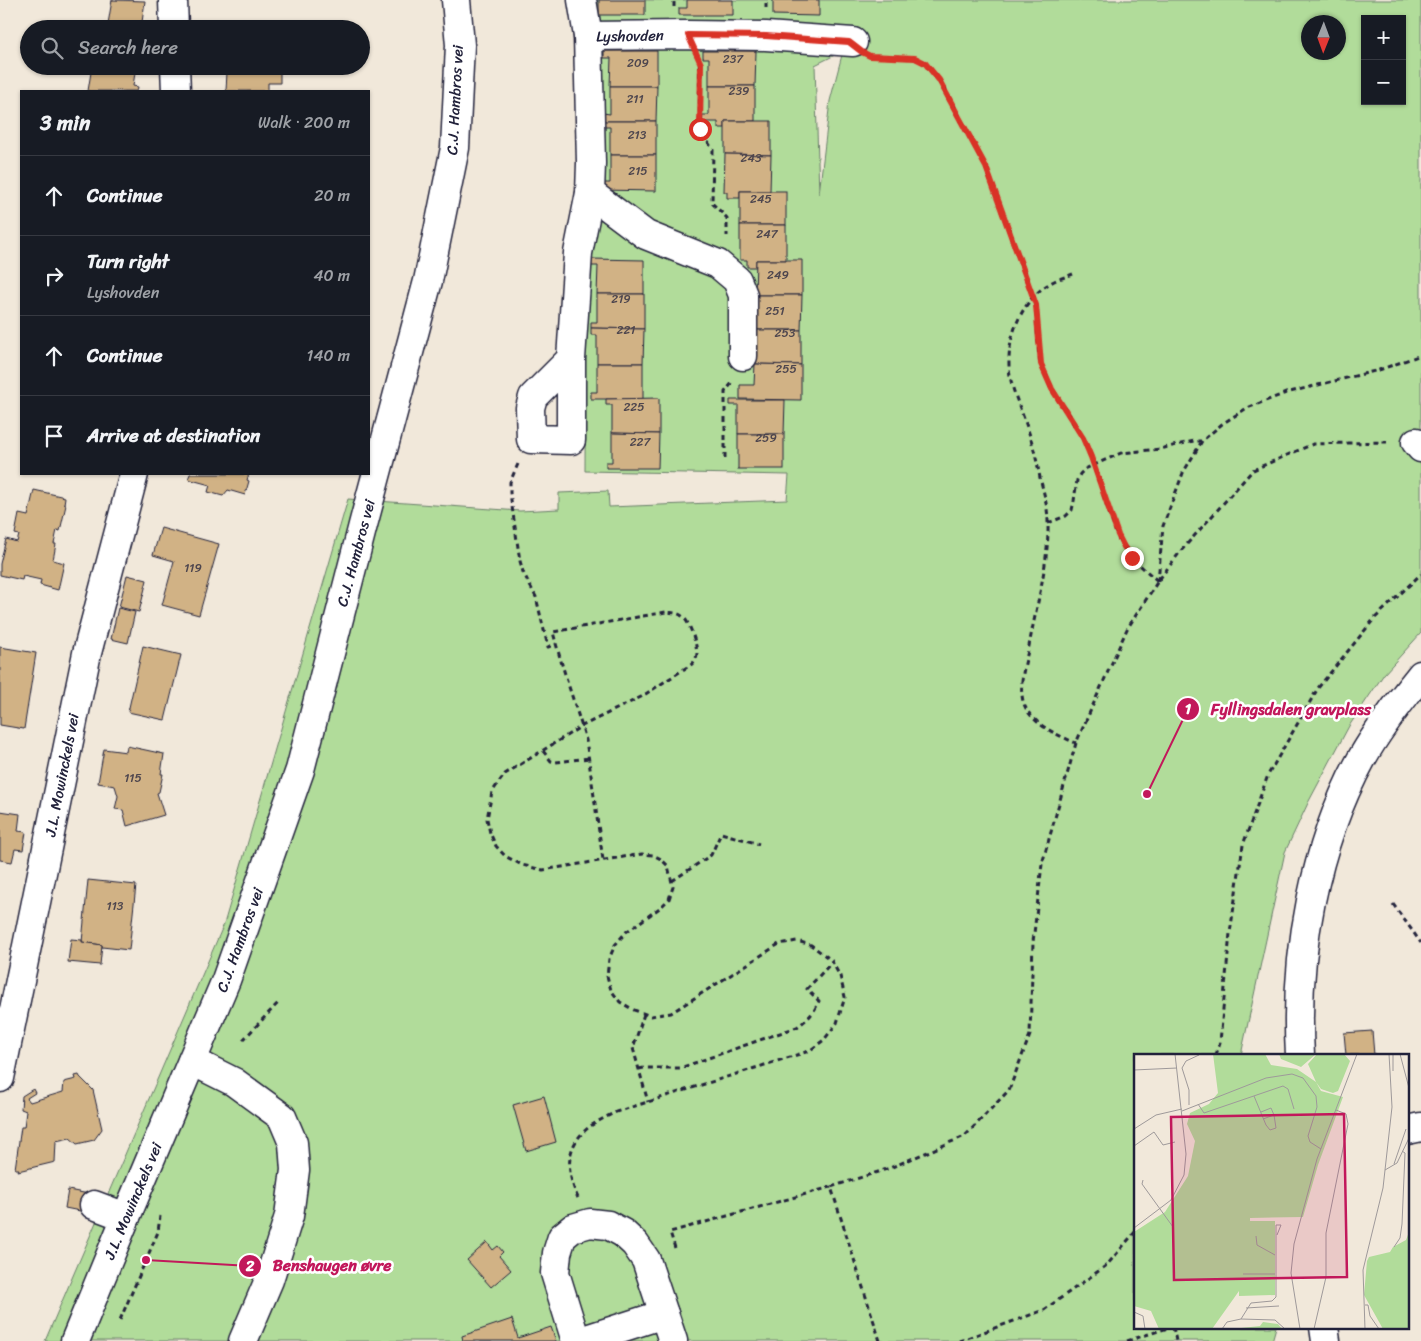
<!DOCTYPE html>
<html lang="en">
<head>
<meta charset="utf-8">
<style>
  :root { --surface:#171b24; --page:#20242c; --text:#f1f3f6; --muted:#9ea1a6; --line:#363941 }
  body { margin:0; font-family:Sriracha,sans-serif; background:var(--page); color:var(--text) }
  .controls { position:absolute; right:15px; top:15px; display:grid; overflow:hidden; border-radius:0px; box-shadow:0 1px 4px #0004 }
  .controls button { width:45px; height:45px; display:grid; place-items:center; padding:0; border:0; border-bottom:1px solid var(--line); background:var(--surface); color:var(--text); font:25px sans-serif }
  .compass { position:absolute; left:1301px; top:15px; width:45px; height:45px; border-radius:50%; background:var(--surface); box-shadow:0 1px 4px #0004; rotate:181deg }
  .stop { position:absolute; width:15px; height:15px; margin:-11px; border:4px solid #d93025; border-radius:50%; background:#fff }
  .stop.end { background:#d93025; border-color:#fff; box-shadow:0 1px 5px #0008 }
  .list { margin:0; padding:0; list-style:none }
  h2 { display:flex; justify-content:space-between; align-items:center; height:65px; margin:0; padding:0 20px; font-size:21px }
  h2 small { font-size:16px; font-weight:400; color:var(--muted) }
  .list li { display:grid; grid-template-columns:32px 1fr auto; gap:15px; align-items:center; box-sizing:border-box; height:80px; padding:0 20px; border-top:1px solid var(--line) }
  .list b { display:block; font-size:19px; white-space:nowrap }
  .list p { margin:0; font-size:16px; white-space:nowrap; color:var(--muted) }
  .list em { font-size:16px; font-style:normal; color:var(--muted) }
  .icon { flex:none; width:28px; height:28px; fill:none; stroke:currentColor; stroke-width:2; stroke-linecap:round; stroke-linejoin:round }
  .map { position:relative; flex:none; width:1421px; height:1341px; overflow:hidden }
  .search { position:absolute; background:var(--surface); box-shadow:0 1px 4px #0004; left:20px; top:20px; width:350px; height:55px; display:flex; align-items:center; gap:12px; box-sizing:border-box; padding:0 18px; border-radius:28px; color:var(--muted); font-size:19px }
  .panel { position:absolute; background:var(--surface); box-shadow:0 1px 4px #0004; left:20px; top:90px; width:350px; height:385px; border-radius:0px }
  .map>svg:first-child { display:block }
</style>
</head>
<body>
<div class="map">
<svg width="1421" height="1341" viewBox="0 0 1421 1341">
  <rect width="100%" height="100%" fill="#f1e8da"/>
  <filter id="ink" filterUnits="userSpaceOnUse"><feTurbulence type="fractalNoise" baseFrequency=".02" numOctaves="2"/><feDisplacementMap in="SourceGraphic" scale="10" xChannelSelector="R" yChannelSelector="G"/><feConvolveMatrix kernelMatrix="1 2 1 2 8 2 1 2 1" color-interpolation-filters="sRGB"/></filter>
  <g filter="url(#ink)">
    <path fill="#b1dc9a" stroke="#6a7f6a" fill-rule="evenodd" d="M581,0h840v633l-37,41 -35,52 -40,75 -24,51 -44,203h-106v272h141l-4,14h-1227l179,-417 124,-425 172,12 39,-2v-16l49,-2 1,16 178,-7 2,-25 -204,-4 1,-257zM1365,19h37v82h-37zM1308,22h30v30h-30zM843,51l-13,50 -11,93 -4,-129z"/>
    <g fill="#d1b285" stroke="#22223b">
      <polygon points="112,0 145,1 141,29 108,24"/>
      <rect x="599" y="0" width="46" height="15"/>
      <polygon points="687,0 733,0 733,15 679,15 679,8 687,8"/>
      <polygon points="773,0 819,0 819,16 773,15"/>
      <polygon points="604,51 657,51 657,86 610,86 611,58 604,58"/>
      <polygon points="703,51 756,51 755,86 709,86 709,58 703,58"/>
      <polygon points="92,66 136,66 133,86 138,87 137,91 88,91"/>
      <polygon points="216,66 280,66 280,83 268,83 268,91 226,91 227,72 216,73"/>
      <polygon points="610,86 657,86 656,121 603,121 603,113 610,114"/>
      <polygon points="709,86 755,86 755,121 725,121 725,128 718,128 718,122 702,122 702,115 709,115"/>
      <polygon points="603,121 656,121 656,155 610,155 610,127 603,127"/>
      <polygon points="725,121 771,121 771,155 725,154"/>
      <polygon points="725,154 771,155 770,191 740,191 740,198 727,198 727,192 724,192"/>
      <polygon points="610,155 656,155 656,191 602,190 602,183 610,183"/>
      <rect x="740" y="191" width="46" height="34"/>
      <polygon points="740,225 786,225 786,260 756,260 756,267 747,267 747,260 740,260"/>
      <polygon points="592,259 644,260 644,294 597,294 598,266 591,266"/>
      <polygon points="756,260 802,260 802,295 755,295"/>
      <polygon points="597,294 644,294 644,329 591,328 591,322 597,322"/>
      <polygon points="755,295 802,295 801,330 755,330"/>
      <polygon points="591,328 644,329 643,363 597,363 597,335 591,335"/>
      <polygon points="755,330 801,330 801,365 755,364"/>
      <polygon points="597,363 643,363 643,399 591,399 591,392 597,392"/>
      <polygon points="755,364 801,365 801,400 740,399 740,385 754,385"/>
      <polygon points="659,398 659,434 612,433 612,405 606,405 606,399"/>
      <polygon points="730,400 785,400 784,434 738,434 738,405 730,405"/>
      <polygon points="612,433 659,434 658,468 606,468 606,462 612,462"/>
      <rect x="738" y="434" width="46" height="35"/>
      <polygon points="190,474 249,474 247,480 249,481 245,495 228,490 223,496 208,492 210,485 188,479"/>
      <polygon points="34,490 65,497 64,504 66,505 60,531 57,530 54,544 56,544 53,560 64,563 58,590 40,585 41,580 23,576 22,580 0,575 0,564 6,539 17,542 19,535 15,534 19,514 28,516"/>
      <polygon points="161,528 219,544 199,615 162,605 174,561 153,555"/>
      <polygon points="127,575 147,580 139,612 119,607"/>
      <polygon points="118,608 135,612 128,643 111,639"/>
      <polygon points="143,646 181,655 165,720 128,712"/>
      <polygon points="0,647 36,653 24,729 0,725"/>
      <polygon points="127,746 164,754 161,774 163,774 159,792 157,793 164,815 127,826 123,810 115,809 118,796 115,786 98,783 104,749 126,752"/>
      <polygon points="0,811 20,814 18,831 26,832 23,850 15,849 12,862 0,860"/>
      <polygon points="88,880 136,885 129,950 102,947 102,945 82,942"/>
      <polygon points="71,939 82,940 82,942 102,945 100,965 68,962"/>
      <polygon points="1372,1031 1374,1055 1346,1055 1344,1033"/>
      <polygon points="79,1075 80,1077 93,1090 102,1129 94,1140 77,1144 70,1138 56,1141 55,1162 18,1171 19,1169 15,1169 21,1127 24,1127 26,1111 21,1109 22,1096 33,1089 35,1093 27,1098 30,1102 63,1092 64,1082 76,1079 75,1076"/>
      <polygon points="544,1096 556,1142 526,1151 513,1105"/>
      <polygon points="68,1190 89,1194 85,1212 65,1208"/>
      <polygon points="487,1242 493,1250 498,1246 503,1252 499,1256 511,1270 491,1287 467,1260"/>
      <polygon points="512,1319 518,1338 551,1327 556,1341 463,1341 462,1336"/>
    </g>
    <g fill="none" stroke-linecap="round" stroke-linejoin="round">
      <g stroke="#22223b" stroke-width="31">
        <g id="minor">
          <polyline points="173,0 174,29"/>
          <polyline points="588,36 688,35 766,36 853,42"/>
          <polyline points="175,66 176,91"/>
          <polyline points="590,193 646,235 718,264 737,280 743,295 743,356"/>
          <polyline points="571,359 533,397 530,408 531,439 571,440 571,359 578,253 590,193 591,163 588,36 582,0"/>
          <polyline points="1416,442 1421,448"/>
          <polyline points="192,1061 234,1082 282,1117 293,1143 295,1170 289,1216 269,1280 243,1341"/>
          <polyline points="0,1078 87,653 134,474"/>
          <polyline points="1407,1130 1421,1127"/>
          <polyline points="94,1205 126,1217"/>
          <polyline points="576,1341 555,1273 557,1253 562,1237 573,1228 590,1223 608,1225 623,1233 635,1244 646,1260 673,1341"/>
          <polyline points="580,1341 664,1314"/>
        </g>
      </g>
      <g stroke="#22223b" stroke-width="31">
        <g id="major">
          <path d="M1300,1055c-6,-99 14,-210 62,-297 17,-30 38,-57 59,-83"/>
          <polyline points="1324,1327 1326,1341"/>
          <polyline points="75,1341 126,1217 226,980 300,770 363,525 428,281 455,148 460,45 456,0"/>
        </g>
      </g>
      <g stroke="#22223b" stroke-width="3" stroke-dasharray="5 4" stroke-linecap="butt">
        <polyline points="674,7 674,0"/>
        <polyline points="766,8 766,0"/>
        <path d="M877,56l38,2 10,5 14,17 47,87 50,138 3,48 2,11 11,25 31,49 8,19 26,78c10,19 24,32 41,46"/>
        <polyline points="700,63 700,129 713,150 712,203 727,218 727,236"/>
        <path d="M1073,274c-7,3 -17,5 -24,10 -27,16 -41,51 -40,81 0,20 12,44 18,62 6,17 10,34 13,51 4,15 8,30 8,45 1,39 -12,84 -19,123 -3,15 -9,33 -7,49 2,26 33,39 54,48"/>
        <polyline points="725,458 725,392 732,383"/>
        <polyline points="518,464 510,482 510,493 520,561 523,572 536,597 548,647 556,644"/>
        <polyline points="1048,523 1066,516 1072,510 1074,501 1077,480 1080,474 1085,469 1121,453 1160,449 1194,441 1201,441"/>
        <polyline points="1158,581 1163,526 1183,473 1202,441 1222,424 1247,408 1286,393 1379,370 1421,355"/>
        <polyline points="543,751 551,761 556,762 589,758"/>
        <polyline points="672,881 711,855 721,833 759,844"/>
        <polyline points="1393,904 1421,943"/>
        <polyline points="644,1014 633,1048 648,1102"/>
        <polyline points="243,1040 279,1002"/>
        <polyline points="1216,1055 1220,1042 1230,933 1243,845 1268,775 1318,688 1374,619 1421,574"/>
        <path d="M639,1069l5,-1h36l117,-41c11,-8 17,-14 22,-26l-12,-12 25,-27"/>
        <path d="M578,1198c-13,-28 -13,-54 14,-73 8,-5 16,-9 24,-13l193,-61 15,-11 13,-17 8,-26 -5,-21 -9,-16 -20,-15 -14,-4 -18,3 -108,69 -20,3 -17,-6 -14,-8 -9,-12 -4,-14 2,-17 6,-14 11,-13 35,-25 8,-8 4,-12 -5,-21 -7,-7 -8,-4 -11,-1 -99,16 -21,-5 -17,-9 -9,-10 -6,-13 -3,-14 5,-27 13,-18 77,-48 59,-29 51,-33c3,-3 5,-7 5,-11 0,-8 -8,-33 -15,-37 -5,-4 -10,-3 -16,-4l-113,20c9,36 22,72 33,108l17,120"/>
        <polyline points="675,1248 670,1232 831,1187"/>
        <polyline points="120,1320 158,1232 160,1216"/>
        <polyline points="1173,1327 1176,1341"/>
        <polyline points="880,1341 831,1187 890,1168 965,1136 1009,1090 1030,1035 1033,942 1042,864 1076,743 1127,629 1158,581 1180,552 1253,470 1313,444 1387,442"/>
        <polyline points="959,1341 1044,1310 1107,1265 1135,1232"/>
        <polyline points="1127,1341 1171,1327"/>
      </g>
      <use href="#minor" stroke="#fff" stroke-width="28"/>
      <use href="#major" stroke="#fff" stroke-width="28"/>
    </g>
  </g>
  <g fill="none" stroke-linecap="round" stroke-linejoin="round" filter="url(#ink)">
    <polyline stroke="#d93025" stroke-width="6" points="700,129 701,64 688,35 766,36 849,42 862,52 870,56 915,58 925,63 939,80 986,167 1036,305 1041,364 1052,389 1083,438 1091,457 1118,535 1124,547 1132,558"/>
  </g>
  <g text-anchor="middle" stroke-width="5" stroke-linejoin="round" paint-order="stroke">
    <g font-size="12" fill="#4e464e">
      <text x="733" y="63">237</text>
      <text x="638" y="67">209</text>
      <text x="739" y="95">239</text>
      <text x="635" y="103">211</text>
      <text x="637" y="139">213</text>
      <text x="751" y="162">243</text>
      <text x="638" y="175">215</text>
      <text x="761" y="203">245</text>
      <text x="767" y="238">247</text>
      <text x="778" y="279">249</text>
      <text x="621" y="303">219</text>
      <text x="775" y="315">251</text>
      <text x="626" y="334">221</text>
      <text x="785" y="337">253</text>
      <text x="786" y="373">255</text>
      <text x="634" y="411">225</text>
      <text x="766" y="442">259</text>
      <text x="640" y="446">227</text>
      <text x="193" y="572">119</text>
      <text x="133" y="782">115</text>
      <text x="115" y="910">113</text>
    </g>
    <g font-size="15" fill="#22223b" stroke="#fff">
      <text transform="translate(630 36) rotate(-1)" y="5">Lyshovden</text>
      <text transform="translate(455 100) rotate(-87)" y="5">C.J. Hambros vei</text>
      <text transform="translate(356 553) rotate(-75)" y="5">C.J. Hambros vei</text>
      <text transform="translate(62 775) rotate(-79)" y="5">J.L. Mowinckels vei</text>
      <text transform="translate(240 940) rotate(-70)" y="5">C.J. Hambros vei</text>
      <text transform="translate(133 1201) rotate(-67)" y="5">J.L. Mowinckels vei</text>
    </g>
  </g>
  <g transform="translate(1134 1054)">
    <rect width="275" height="275" fill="#f1e8da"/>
    <path d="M79,0h52l6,11 26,4 19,13 -8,-18 9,-10h27l6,7 -12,30 -5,2 -12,-4 -5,-7 5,9 22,6 -25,68 -15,52 -53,1v3h25v74l-36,1v-5l-27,38h-53l-8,-18 -17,-5v-74l31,-20 23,-36 7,-35 -8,-17 3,-11 19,-9 9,-11zM145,0h37l-15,13 -20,-8zM275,178v97h-26l-19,-34 3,-34 2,-4 21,-5 3,-5 13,-7zM129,268l15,2 4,5h-50l28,-3z" fill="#b1dc9a"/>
    <path fill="none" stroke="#9e999a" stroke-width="1" d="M266,0l9,34M0,16l43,-2M259,17v-17M120,42l12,29 4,5 6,-2 -2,-13 -11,4M64,50l6,9 79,-27 5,3 6,20M55,51v-15l-7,-22 4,-7 13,-6M48,57l84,-33 26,-4 11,4 13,18 1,11 -9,29 2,6 11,7M127,58l10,-4 3,7M0,75l22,-14 26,-6M0,92l20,-14 9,13 12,-3M260,110l12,-35M251,116l12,-7 12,-25M9,126l-1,4 31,43M0,174l37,-28 13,-25 2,-21 -11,-100M122,182l1,9 18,10M260,193l6,-9 2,-14 3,-71 -3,-2M109,220h32M231,251h3l2,11 9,13M112,254l33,-2M0,258l9,4 2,13M107,265l10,-16 21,-2 4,-4v-72h5l-4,10M88,275l5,-7 14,-3 34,1 10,9M166,275l-9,-56 3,-29 23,-85 40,-105M180,275l12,-52v-44l22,-109 -2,-10 -10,-4M231,275l-2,-59 20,-82 9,-81 -3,-53"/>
    <path fill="#c2185b" fill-opacity="0.15" stroke="#c2185b" stroke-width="2.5" d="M210,60l3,163 -173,3 -3,-163z"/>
    <rect width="275" height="275" fill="none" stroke="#22223b" stroke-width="2.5"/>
  </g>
  <path fill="none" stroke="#c2185b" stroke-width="2" d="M1147 794L1188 709M146 1260L250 1266"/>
  <g fill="#c2185b" stroke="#fff" stroke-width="2">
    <circle cx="1147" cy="794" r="5"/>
    <circle cx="146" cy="1260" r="5"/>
    <circle cx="1188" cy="709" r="12"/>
    <circle cx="250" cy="1266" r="12"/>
  </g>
  <g font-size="15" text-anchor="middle" font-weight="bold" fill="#fff">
    <text x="1188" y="714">1</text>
    <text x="250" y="1271">2</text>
  </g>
  <g font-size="16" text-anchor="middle" font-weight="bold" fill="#c2185b" stroke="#fff" stroke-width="5" stroke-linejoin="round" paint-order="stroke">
    <text x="1291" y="715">Fyllingsdalen gravplass</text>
    <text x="332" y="1271">Benshaugen øvre</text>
  </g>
</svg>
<div class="controls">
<button>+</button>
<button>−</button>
</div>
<svg class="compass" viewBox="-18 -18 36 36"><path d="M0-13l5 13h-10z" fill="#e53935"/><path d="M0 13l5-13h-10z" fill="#9ea1a6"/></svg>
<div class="stop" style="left:700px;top:129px"></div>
<div class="stop end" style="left:1132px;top:558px"></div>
<div class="search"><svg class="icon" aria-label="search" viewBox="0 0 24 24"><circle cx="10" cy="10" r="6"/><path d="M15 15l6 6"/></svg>Search here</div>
<section class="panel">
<h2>3 min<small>Walk · 200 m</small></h2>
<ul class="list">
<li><svg class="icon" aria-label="ahead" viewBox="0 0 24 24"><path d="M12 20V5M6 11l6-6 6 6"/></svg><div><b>Continue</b></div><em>20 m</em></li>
<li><svg class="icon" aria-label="right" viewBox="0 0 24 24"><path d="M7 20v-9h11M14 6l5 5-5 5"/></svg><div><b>Turn right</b><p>Lyshovden</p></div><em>40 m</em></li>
<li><svg class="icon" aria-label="ahead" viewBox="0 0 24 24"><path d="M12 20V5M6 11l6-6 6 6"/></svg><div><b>Continue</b></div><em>140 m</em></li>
<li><svg class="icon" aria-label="arrive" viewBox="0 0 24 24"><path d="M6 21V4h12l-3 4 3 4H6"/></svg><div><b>Arrive at destination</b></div></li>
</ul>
</section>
</div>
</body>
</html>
